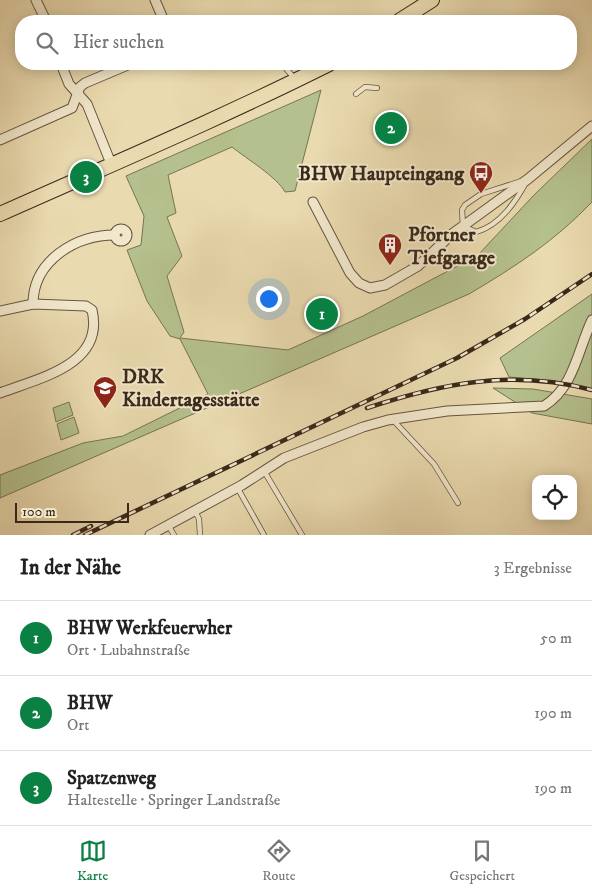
<!DOCTYPE html>
<html lang="de">
<head>
<meta charset="utf-8">
<style>
  :root { --surface:#fff; --page:#f6f6f6; --text:#222; --muted:#767676; --line:#e0e0e0; --accent:#0b8043 }
  body { margin:0; font-family:"IM FELL DW Pica",serif; background:var(--page); color:var(--text) }
  .controls { position:absolute; right:15px; bottom:15px; display:grid; overflow:hidden; border-radius:10px; box-shadow:0 2px 12px #0003 }
  .controls button { width:45px; height:45px; display:grid; place-items:center; padding:0; border:0; border-bottom:1px solid var(--line); background:var(--surface); color:var(--text); font:25px sans-serif }
  .scale { position:absolute; left:15px; bottom:12px; width:114px; box-sizing:border-box; padding-left:5px; border:2px solid #3a291b; border-top:0; font-size:14px; line-height:18px; white-space:nowrap; color:#3a291b; -webkit-text-stroke:4px #f1e7cb; paint-order:stroke }
  .you { position:absolute; left:268px; top:298px; width:18px; height:18px; margin:-12px; border:4px solid #fff; border-radius:50%; background:#1a73e8; box-shadow:0 0 0 8px #1a73e833 }
  .badge { display:grid; place-items:center; width:32px; height:32px; border-radius:50%; background:var(--accent); color:#fff; font-size:16px; font-weight:700 }
  .pin { position:absolute; translate:-50% -50%; border:2px solid #fff; box-shadow:0 1px 5px #0006 }
  .list { margin:0; padding:0; list-style:none }
  h2 { display:flex; justify-content:space-between; align-items:center; height:65px; margin:0; padding:0 20px; font-size:21px }
  h2 small { font-size:16px; font-weight:400; color:var(--muted) }
  .list li { display:grid; grid-template-columns:32px 1fr auto; gap:15px; align-items:center; box-sizing:border-box; height:75px; padding:0 20px; border-top:1px solid var(--line) }
  .list b { display:block; font-size:19px; white-space:nowrap }
  .list p { margin:0; font-size:16px; white-space:nowrap; color:var(--muted) }
  .list em { font-size:16px; font-style:normal; color:var(--muted) }
  .icon { flex:none; width:28px; height:28px; fill:none; stroke:currentColor; stroke-width:2; stroke-linecap:round; stroke-linejoin:round }
  .map { position:relative; flex:none; width:592px; height:535px; overflow:hidden }
  .search { position:absolute; background:var(--surface); box-shadow:0 2px 12px #0003; left:15px; right:15px; top:15px; height:55px; display:flex; align-items:center; gap:12px; box-sizing:border-box; padding:0 18px; border-radius:20px; color:var(--muted); font-size:19px }
  .sheet { height:290px; background:var(--surface) }
  nav { display:flex; justify-content:space-around; align-items:center; box-sizing:border-box; height:70px; border-top:1px solid var(--line); background:var(--surface); font-size:14px; color:var(--muted) }
  nav a { display:grid; justify-items:center; gap:2px }
  nav .on { color:var(--accent) }
  .map>svg:first-child { display:block }
</style>
</head>
<body>
<div class="map">
<svg width="592" height="535" viewBox="0 0 592 535">
  <rect width="100%" height="100%" fill="#eadaaf"/>
  <filter id="stains"><feTurbulence type="fractalNoise" baseFrequency=".004" numOctaves="4"/><feColorMatrix values="0 0 0 0 .2 0 0 0 0 .09 0 0 0 0 .02 0 0 0 .5 -.17"/></filter>
  <radialGradient id="worn" r=".72"><stop offset=".6" stop-color="#630" stop-opacity="0"/><stop offset="1" stop-color="#630" stop-opacity=".3"/></radialGradient>
  <g fill="#b4c08d" stroke="#777454">
    <path d="M321,90l-26,101 -10,1c-8,-15 -38,-33 -53,-45l-64,28 8,38 -9,4 15,39 -15,20 17,56 -4,6 108,12 75,-34 115,-61 56,-60 58,-56v63c-36,38 -77,65 -123,92l-469,204v-23l83,-32 40,-7 85,-42 -28,-55 -10,-3 -23,-35 -20,-51 14,-5 3,-29 -18,-40z"/>
    <polygon points="592,294 592,389 554,381 509,377 500,358"/>
    <polygon points="493,388 533,389 592,399 592,424 532,413"/>
    <polygon points="69,402 73,415 56,422 53,408"/>
    <polygon points="74,417 79,433 61,440 57,424"/>
  </g>
  <g fill="none" stroke-linecap="round" stroke-linejoin="round">
    <g stroke="#665540" stroke-width="6">
      <g id="service">
        <polyline points="282,64 295,79"/>
        <polyline points="356,94 365,87 377,88"/>
        <path d="M528,179c-12,22 -27,46 -52,53l-13,-6 -1,-16 3,-5 16,-11z"/>
        <polyline points="393,420 434,464 458,503"/>
        <polyline points="264,471 302,535"/>
        <polyline points="237,487 264,535"/>
        <polyline points="195,511 199,519 200,535"/>
        <polyline points="168,525 174,535"/>
      </g>
    </g>
    <g stroke="#665540" stroke-width="11">
      <g id="minor">
        <polyline points="36,0 46,21"/>
        <polyline points="155,0 164,21"/>
        <polyline points="61,64 69,84 87,104 112,166"/>
        <polyline points="0,140 72,108 80,87 85,83 130,64"/>
        <polyline points="313,202 350,273 359,283 370,288 385,285 418,266 452,234 528,179 592,126"/>
        <circle cx="121" cy="235" r="6"/>
        <path d="M33,304c0,-43 42,-69 82,-69"/>
        <path d="M0,311l33,-7 53,2 6,4c13,55 -53,68 -92,83"/>
        <path d="M150,535l92,-50 42,-27 79,-31 25,-7 59,-9 97,-5c30,-18 34,-57 48,-86"/>
      </g>
    </g>
    <g stroke="#3a291b" stroke-width="16">
      <g id="primary">
        <polyline points="399,21 432,0"/>
        <path d="M0,214c110,-49 221,-96 329,-150"/>
      </g>
    </g>
    <use href="#service" stroke="#f1e7cb" stroke-width="4.5"/>
    <use href="#minor" stroke="#f1e7cb" stroke-width="9"/>
    <use href="#primary" stroke="#eadaaf" stroke-width="14"/>
    <g stroke="#3a291b" stroke-width="4.5">
      <g id="rail">
        <path d="M367,408c76,-25 145,-39 225,-18"/>
        <polyline points="73,535 91,526"/>
        <polyline points="85,535 457,358 525,319 592,274"/>
      </g>
    </g>
    <use href="#rail" stroke="#f1e7cb" stroke-width="2.5" stroke-dasharray="8" stroke-linecap="butt"/>
  </g>
  <defs>
    <g id="bus-pin" transform="scale(1.25)"><path d="M0 17L-7.5 6A9.5 9.5 0 1 1 7.5 6Z" fill="#8f2418" stroke="#f1e7cb"/><path d="M-5-6H5V4H4V6H2V4H-2V6H-4V4H-5ZM-3.5-4V0h7V-4ZM-3.5 1.2v1.5H-2V1.2ZM2 1.2v1.5H3.5V1.2Z" fill="#fff"/></g>
    <g id="building-pin" transform="scale(1.25)"><path d="M0 17L-7.5 6A9.5 9.5 0 1 1 7.5 6Z" fill="#8f2418" stroke="#f1e7cb"/><path d="M-4-6H4V6H1V3H-1V6H-4ZM-2.5-4.3h1.7v1.8h-1.7ZM.8-4.3h1.7v1.8H.8ZM-2.5-1h1.7V.8h-1.7ZM.8-1h1.7V.8H.8Z" fill="#fff"/></g>
    <g id="school-pin" transform="scale(1.25)"><path d="M0 17L-7.5 6A9.5 9.5 0 1 1 7.5 6Z" fill="#8f2418" stroke="#f1e7cb"/><path d="M0-5L7-2L0 1L-7-2ZM-4 1L0 2.5L4 1V4Q0 6-4 4Z" fill="#fff"/></g>
  </defs>
  <g fill-rule="evenodd">
    <use href="#bus-pin" x="481" y="173"/>
    <use href="#building-pin" x="390" y="245"/>
    <use href="#school-pin" x="105" y="388"/>
  </g>
  <g text-anchor="middle" stroke-width="4" stroke-linejoin="round" paint-order="stroke">
    <g font-size="20" font-weight="bold" fill="#3a291b" stroke="#f1e7cb" text-anchor="start">
      <text x="464" y="180" text-anchor="end">BHW Haupteingang</text>
      <text x="408" y="241">Pförtner<tspan x="408" dy="23">Tiefgarage</tspan></text>
      <text x="122" y="383">DRK<tspan x="122" dy="23">Kindertagesstätte</tspan></text>
    </g>
  </g>
  <rect width="100%" height="100%" filter="url(#stains)"/>
  <rect width="100%" height="100%" fill="url(#worn)"/>
</svg>
<div class="controls">
<button><svg class="icon" aria-label="locate" viewBox="0 0 24 24"><circle cx="12" cy="12" r="6"/><path d="M12 2v4M12 18v4M2 12h4M18 12h4"/></svg></button>
</div>
<div class="scale">100 m</div>
<div class="you"></div>
<div class="pin badge" style="left:322px;top:314px">1</div>
<div class="pin badge" style="left:391px;top:128px">2</div>
<div class="pin badge" style="left:86px;top:177px">3</div>
<div class="search"><svg class="icon" aria-label="search" viewBox="0 0 24 24"><circle cx="10" cy="10" r="6"/><path d="M15 15l6 6"/></svg>Hier suchen</div>
</div>
<section class="sheet">
<h2>In der Nähe<small>3 Ergebnisse</small></h2>
<ul class="list">
<li><span class="badge">1</span><div><b>BHW Werkfeuerwher</b><p>Ort · Lubahnstraße</p></div><em>50 m</em></li>
<li><span class="badge">2</span><div><b>BHW</b><p>Ort</p></div><em>190 m</em></li>
<li><span class="badge">3</span><div><b>Spatzenweg</b><p>Haltestelle · Springer Landstraße</p></div><em>190 m</em></li>
</ul>
</section>
<nav>
<a class="on"><svg class="icon" aria-label="map" viewBox="0 0 24 24"><path d="M3 6l6-2 6 2 6-2v14l-6 2-6-2-6 2zM9 4v14M15 6v14"/></svg>Karte</a>
<a><svg class="icon" aria-label="directions" viewBox="0 0 24 24"><path d="M12 3l9 9-9 9-9-9zM9 14v-3h6M13 9l2 2-2 2"/></svg>Route</a>
<a><svg class="icon" aria-label="saved" viewBox="0 0 24 24"><path d="M7 4h10v16l-5-4-5 4z"/></svg>Gespeichert</a>
</nav>
</body>
</html>
